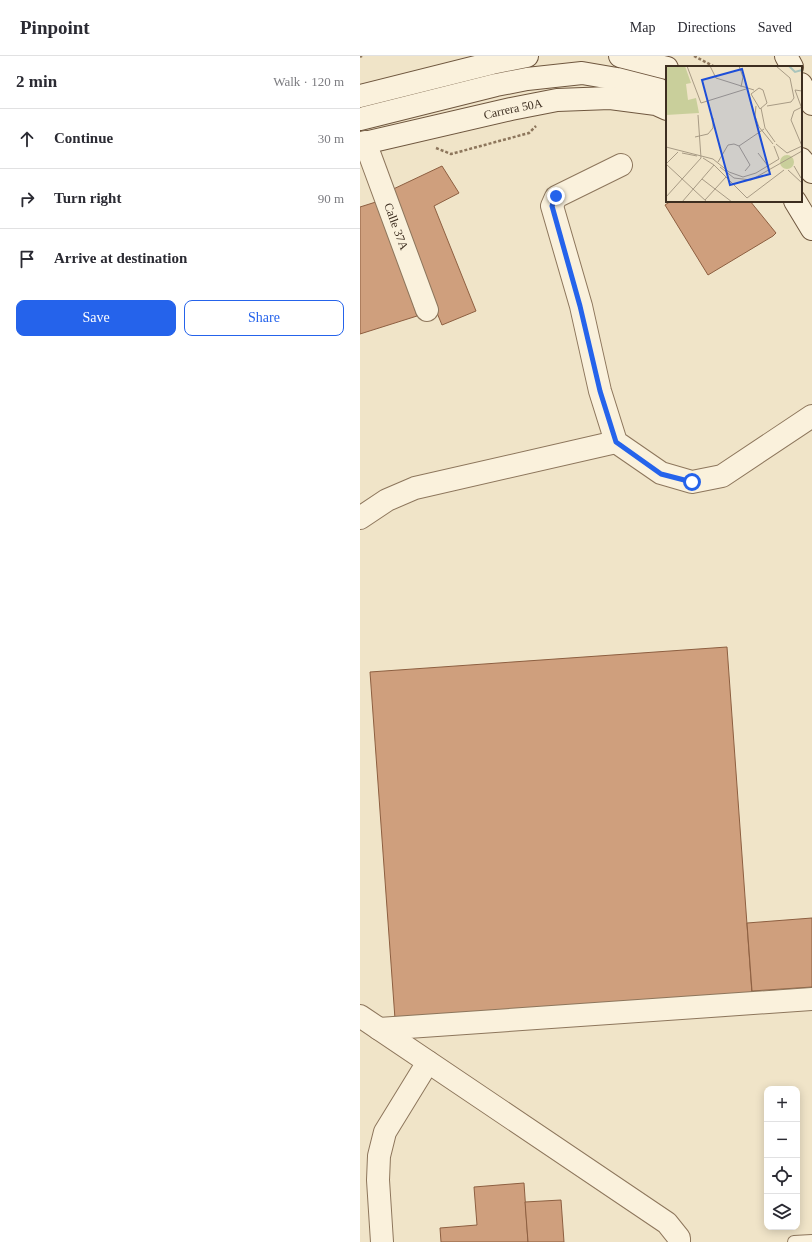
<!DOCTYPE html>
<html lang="en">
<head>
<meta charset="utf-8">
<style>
  :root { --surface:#fff; --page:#f7f7f7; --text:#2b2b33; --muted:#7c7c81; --line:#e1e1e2; --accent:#2563eb }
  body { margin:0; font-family:"Times New Roman",serif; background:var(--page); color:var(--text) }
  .controls { position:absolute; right:12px; bottom:12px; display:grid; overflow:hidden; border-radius:8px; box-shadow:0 2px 10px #0003 }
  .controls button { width:36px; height:36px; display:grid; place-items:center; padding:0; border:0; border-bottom:1px solid var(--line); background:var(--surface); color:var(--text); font:20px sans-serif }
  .stop { position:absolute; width:12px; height:12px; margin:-9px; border:3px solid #2563eb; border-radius:50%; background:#fff }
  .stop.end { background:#2563eb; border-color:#fff; box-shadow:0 1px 4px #0008 }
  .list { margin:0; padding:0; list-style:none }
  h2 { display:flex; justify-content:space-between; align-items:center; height:52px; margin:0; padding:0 16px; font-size:17px }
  h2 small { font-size:13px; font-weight:400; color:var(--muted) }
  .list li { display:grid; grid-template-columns:26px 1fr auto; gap:12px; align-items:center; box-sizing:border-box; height:60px; padding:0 16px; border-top:1px solid var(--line) }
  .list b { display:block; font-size:15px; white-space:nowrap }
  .list em { font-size:13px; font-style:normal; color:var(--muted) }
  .actions { display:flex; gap:8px; padding:12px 16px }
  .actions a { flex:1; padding:9px 0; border:1px solid var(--accent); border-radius:8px; text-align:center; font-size:14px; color:var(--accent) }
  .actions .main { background:var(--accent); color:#fff }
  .icon { flex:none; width:22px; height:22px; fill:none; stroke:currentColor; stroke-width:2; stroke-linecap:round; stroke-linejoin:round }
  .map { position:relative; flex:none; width:452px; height:1186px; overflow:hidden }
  header { display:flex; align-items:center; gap:24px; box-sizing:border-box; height:56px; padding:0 20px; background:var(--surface); border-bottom:1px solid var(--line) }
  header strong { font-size:19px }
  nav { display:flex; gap:22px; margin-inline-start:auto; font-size:14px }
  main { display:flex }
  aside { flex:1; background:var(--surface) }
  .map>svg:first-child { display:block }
</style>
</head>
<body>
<header>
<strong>Pinpoint</strong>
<nav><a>Map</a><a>Directions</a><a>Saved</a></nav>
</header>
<main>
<aside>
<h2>2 min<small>Walk · 120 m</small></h2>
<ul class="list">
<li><svg class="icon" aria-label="ahead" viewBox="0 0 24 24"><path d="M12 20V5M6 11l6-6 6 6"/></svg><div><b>Continue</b></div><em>30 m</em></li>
<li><svg class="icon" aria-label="right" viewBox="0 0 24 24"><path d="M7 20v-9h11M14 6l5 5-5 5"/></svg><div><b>Turn right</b></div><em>90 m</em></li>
<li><svg class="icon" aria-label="arrive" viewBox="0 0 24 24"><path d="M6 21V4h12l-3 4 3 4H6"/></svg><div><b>Arrive at destination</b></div></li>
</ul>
<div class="actions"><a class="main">Save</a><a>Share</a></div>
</aside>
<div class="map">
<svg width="452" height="1186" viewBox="0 0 452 1186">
  <rect width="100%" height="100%" fill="#f0e4c8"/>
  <g fill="#cf9f7d" stroke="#8d5f41">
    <polygon points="82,110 99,137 74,150 116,255 82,269 27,136"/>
    <polygon points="19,145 57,260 0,278 0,151"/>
    <polygon points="311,145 390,145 416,177 413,180 348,219 305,149"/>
    <polygon points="367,591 392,938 35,963 10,616"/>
    <polygon points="452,862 452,931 392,935 387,867"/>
    <polygon points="164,1127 168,1186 81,1186 80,1172 117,1169 114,1131"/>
    <polygon points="201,1144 204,1186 168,1186 165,1146"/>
  </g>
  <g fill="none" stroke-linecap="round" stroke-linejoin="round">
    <g stroke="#8d765c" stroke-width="14">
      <polyline id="service" points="434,1186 452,1185"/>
    </g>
    <g stroke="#8d765c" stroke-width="24">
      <g id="minor">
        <path id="s1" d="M5,86l62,168"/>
        <polyline points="261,109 196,141 192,150 221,250 240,335 256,386 301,417 332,426 362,420 452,360"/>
        <polyline points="0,462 27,444 55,432 256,386"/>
        <polyline points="0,960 307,1167 319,1182 319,1186"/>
        <polyline points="19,973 452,943"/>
        <polyline points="22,1186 18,1124 19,1100 25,1076 68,1006"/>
      </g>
    </g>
    <g stroke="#6f573f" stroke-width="24">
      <g id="secondary">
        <polyline points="260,0 307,12"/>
        <polyline points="426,0 432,11"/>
        <polyline points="441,28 452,48"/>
        <polyline points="0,40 132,7 167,0"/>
        <polyline points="0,63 136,29 167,23 222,17 257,23 300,34 307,37"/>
        <path id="s2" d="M0,88l151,-35 46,-9 53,-2 46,6 11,5"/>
        <polyline points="441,103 452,116"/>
        <polyline points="435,145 452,173"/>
      </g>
    </g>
    <g stroke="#8d765c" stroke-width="2.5" stroke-dasharray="3 2" stroke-linecap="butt">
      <polyline points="334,0 355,11"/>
      <polyline points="0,1 2,0"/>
      <polyline points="76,92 91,98 169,77 176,70"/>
    </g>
    <use href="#service" stroke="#faf1dc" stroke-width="12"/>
    <use href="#minor" stroke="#faf1dc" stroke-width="22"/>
    <use href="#secondary" stroke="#faf1dc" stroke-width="22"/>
  </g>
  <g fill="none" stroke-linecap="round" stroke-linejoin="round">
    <polyline stroke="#2563eb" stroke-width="5" points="196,140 192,150 220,250 240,335 256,386 301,418 332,426"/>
  </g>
  <g text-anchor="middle" stroke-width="3" stroke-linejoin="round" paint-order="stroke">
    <g font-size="12" fill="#3d2e20" stroke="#f7eed8">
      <text dy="4" stroke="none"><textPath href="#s2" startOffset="157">Carrera 50A</textPath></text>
      <text dy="4" stroke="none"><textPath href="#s1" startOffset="90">Calle 37A</textPath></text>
    </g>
  </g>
  <g transform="translate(306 10)">
    <rect width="136" height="136" fill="#f0e4c8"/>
    <path d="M0,0h19l6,17 -5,1 2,16 8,-2 3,15 -33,2zM114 96a7 7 0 1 1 14 0a7 7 0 1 1-14 0Z" fill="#c9cf9b"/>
    <path fill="none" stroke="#a9c4bc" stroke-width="2" d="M123,0l6,6 7,-2"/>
    <path fill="none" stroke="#a89b85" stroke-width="1" d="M21,0l14,37 45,-14M44,0l6,12 38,12M73,0l4,11 -2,10M93,22l4,2 4,13 -7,6 -9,-15zM136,25l-7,-1 7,19M90,40l-1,10 4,11 14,17M101,40l24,-4 3,-4 -4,-20 -14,-12M95,42l4,20 10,14M29,71l13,-3 5,-6v-10M110,78l11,9M73,80l25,-17M108,80l5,13M136,80l-11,-26 3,-9 8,-4M0,81l47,12 16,13 14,5 13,-4 23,-14M16,87l15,3M92,87l10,13M121,87l15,-7M37,92l11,7 33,33M52,96l10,-17 6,-1 5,2 11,19 -5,6M0,98l41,38M0,98l12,-12M128,100l7,12M54,101l14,11 17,2 51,-29M122,104l14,13M36,113l30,23M0,131l35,-39 -3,-43M81,132l37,-28M39,134l21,-23M16,136l32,-37"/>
    <path fill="#1d4ed8" fill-opacity="0.15" stroke="#1d4ed8" stroke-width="2" d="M76,3l28,105 -40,11 -28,-105z"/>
    <rect width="136" height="136" fill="none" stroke="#3d2e20" stroke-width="2"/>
  </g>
</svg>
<div class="controls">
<button>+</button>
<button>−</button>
<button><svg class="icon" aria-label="locate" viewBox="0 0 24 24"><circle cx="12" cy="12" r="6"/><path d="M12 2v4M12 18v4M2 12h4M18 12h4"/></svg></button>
<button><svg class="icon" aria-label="layers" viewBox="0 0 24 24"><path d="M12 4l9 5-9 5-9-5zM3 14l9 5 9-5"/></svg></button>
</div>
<div class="stop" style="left:332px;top:426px"></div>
<div class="stop end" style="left:196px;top:140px"></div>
</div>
</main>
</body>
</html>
